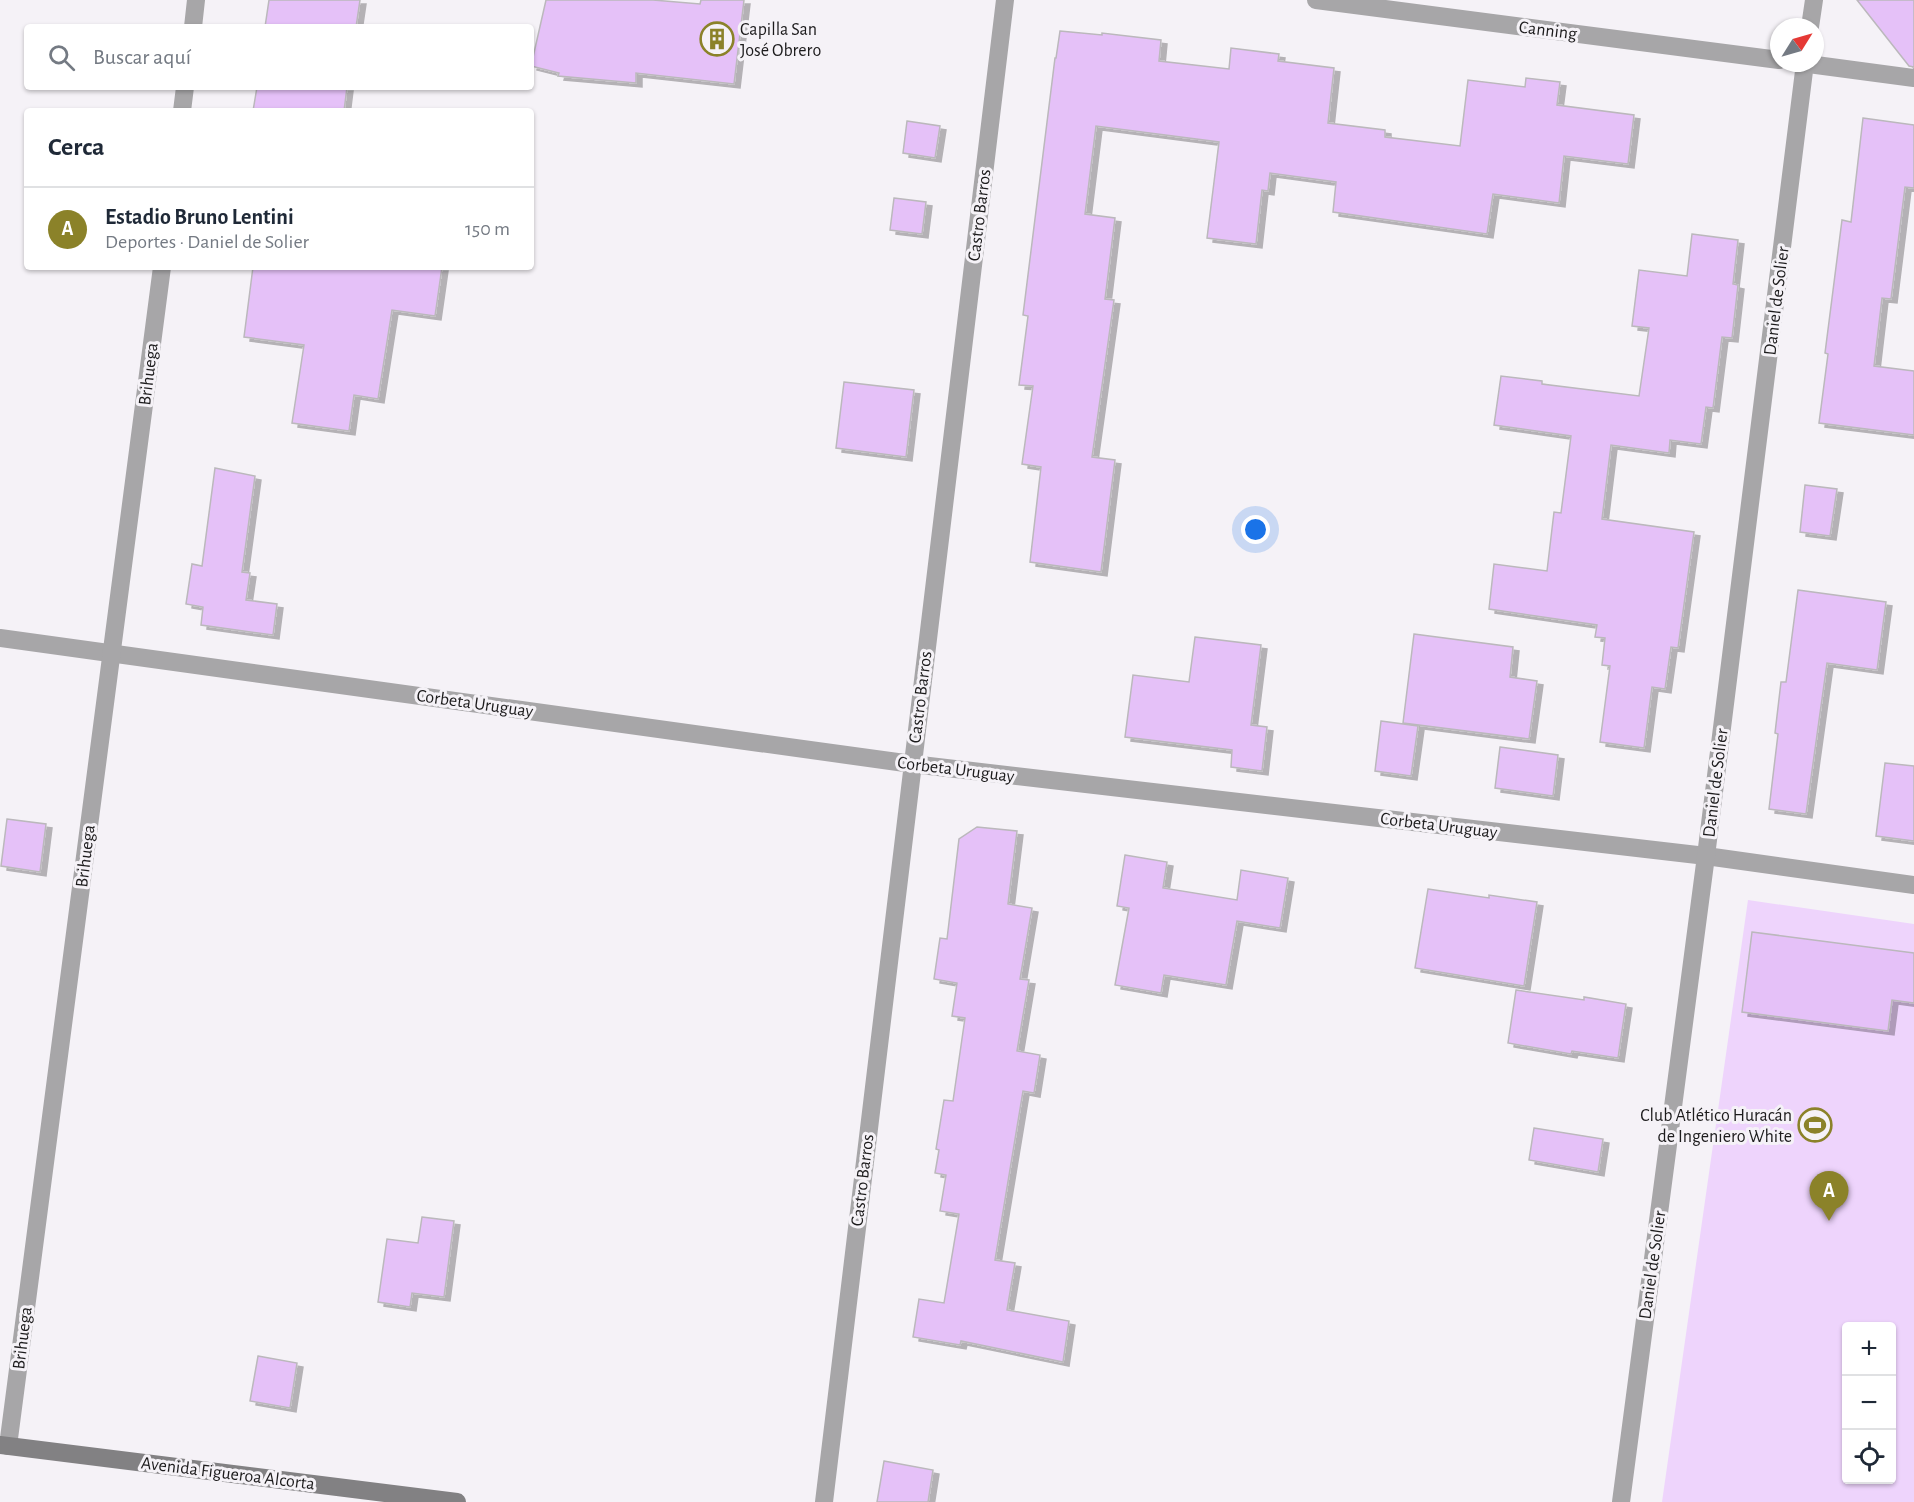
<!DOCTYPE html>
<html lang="es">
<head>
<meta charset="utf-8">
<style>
  :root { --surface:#fff; --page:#f2f2f3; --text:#1f2937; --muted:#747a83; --line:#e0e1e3; --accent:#8b8229 }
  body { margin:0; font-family:"Alegreya Sans",sans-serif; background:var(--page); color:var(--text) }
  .controls { position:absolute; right:18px; bottom:18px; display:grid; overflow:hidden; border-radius:6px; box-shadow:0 2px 4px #0004 }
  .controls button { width:54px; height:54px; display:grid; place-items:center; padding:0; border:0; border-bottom:2px solid var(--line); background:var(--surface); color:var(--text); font:30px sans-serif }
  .compass { position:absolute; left:1770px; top:18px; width:54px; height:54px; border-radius:50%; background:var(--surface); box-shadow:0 2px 4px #0004; rotate:53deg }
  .you { position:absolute; left:1256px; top:530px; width:21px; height:21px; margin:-15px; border:4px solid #fff; border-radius:50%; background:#1a73e8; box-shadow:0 0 0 9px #1a73e833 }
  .badge { display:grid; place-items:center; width:39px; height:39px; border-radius:50%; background:var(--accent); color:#fff; font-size:20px; font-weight:700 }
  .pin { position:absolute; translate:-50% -50px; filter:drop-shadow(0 2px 3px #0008) }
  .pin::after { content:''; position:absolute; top:32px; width:21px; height:18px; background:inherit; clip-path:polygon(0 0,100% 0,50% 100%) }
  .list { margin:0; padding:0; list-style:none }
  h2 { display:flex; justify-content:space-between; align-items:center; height:78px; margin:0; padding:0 24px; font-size:26px }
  h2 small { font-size:20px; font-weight:400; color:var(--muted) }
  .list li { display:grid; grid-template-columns:39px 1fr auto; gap:18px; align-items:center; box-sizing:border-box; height:84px; padding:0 24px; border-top:2px solid var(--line) }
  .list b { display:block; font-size:22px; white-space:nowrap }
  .list p { margin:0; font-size:20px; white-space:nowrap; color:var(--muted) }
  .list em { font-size:20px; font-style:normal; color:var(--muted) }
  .icon { flex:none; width:33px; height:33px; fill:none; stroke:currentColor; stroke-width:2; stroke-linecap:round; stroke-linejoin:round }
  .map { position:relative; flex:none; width:1914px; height:1502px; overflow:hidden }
  .search { position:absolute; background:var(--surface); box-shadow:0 2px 4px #0004; left:24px; top:24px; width:510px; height:66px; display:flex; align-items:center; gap:15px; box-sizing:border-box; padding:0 21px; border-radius:6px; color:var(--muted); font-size:22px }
  .panel { position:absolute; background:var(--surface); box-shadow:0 2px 4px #0004; left:24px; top:108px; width:510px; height:162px; border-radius:6px }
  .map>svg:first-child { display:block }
</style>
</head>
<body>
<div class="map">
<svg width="1914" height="1502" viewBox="0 0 1914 1502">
  <defs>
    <filter id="shadow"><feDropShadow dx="6" dy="4" stdDeviation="0" flood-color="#0004"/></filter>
  </defs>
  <rect width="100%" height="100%" fill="#f5f2f7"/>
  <path fill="#eed4fc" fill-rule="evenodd" d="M1748,900l166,24v578h-252zM1846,1326h46v154h-46z"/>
  <g fill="#e5c1f8" stroke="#bbb8bc" stroke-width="1.5" filter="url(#shadow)">
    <polygon points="269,0 360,0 356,27 265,27"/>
    <polygon points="546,0 653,0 700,4 701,0 744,0 734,84 636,73 636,83 558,76 559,73 531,66"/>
    <polygon points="1857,0 1914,0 1914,67 1909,66"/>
    <polygon points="1060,31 1102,35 1102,33 1161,40 1159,61 1229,69 1231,48 1279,54 1278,61 1334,68 1328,123 1385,130 1385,137 1460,146 1468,80 1525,87 1526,78 1560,82 1557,105 1634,115 1628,164 1564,156 1559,203 1493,194 1487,234 1333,212 1336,182 1270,173 1268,191 1262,190 1256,244 1207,238 1219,142 1096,126 1085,214 1115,218 1105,299 1114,300 1092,457 1115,460 1101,572 1030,562 1041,467 1022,464 1033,386 1019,385 1028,316 1023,315 1055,58 1056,58"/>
    <polygon points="257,87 347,87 344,111 253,111"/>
    <polygon points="1863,118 1914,125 1914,188 1905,187 1891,299 1882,298 1874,366 1914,371 1914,435 1819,423 1828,354 1825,353 1842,220 1851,222"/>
    <polygon points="907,121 940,126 935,158 903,153"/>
    <polygon points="894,198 926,202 922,234 890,230"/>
    <polygon points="1692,234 1738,240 1733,284 1738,285 1732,338 1722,337 1713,408 1706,407 1701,444 1670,440 1669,453 1611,445 1602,519 1694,532 1678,648 1671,647 1665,689 1652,687 1644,748 1600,742 1610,666 1602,665 1605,638 1595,637 1597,625 1489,609 1494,564 1547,571 1554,512 1561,513 1571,436 1494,425 1501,376 1542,381 1542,384 1639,396 1649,328 1632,326 1639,270 1687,276"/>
    <polygon points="253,267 442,267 435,316 392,310 378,399 354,395 349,431 292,423 304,345 244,337"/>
    <polygon points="844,382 914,390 906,457 836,448"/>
    <polygon points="215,468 255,476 242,572 250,573 246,600 277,604 273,635 201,625 203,607 186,604 192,564 202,566"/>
    <polygon points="1805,485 1837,489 1830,536 1800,532"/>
    <polygon points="1798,590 1886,602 1877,670 1827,663 1806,814 1769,809 1778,734 1775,733 1781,682 1786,682"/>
    <polygon points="1414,634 1513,647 1510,677 1537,681 1529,739 1403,723"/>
    <polygon points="1195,637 1261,645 1251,725 1267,727 1262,771 1231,767 1232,750 1125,737 1133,675 1189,682"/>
    <polygon points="1381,721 1418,726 1411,776 1375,771"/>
    <polygon points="1500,747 1558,755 1553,796 1495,788"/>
    <polygon points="1885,763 1914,766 1914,841 1876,836"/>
    <polygon points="7,819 46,824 40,872 1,866"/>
    <polygon points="977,827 1017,831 1008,904 1032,908 1020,979 1029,980 1017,1051 1040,1055 1034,1093 1023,1091 995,1260 1015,1263 1007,1310 1069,1321 1063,1362 961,1341 960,1345 913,1337 919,1299 944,1303 959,1214 940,1211 946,1175 935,1173 939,1150 936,1149 944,1100 953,1101 965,1018 952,1016 957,983 934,979 940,938 947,939 959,839"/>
    <polygon points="1125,855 1167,862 1163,888 1237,900 1241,870 1288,878 1280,928 1237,921 1226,985 1164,975 1161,993 1115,985 1129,908 1117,906"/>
    <polygon points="1428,889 1489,898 1489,895 1537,902 1524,986 1415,968"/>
    <polygon points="1752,932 1914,953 1914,1003 1892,1000 1888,1031 1742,1012"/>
    <polygon points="1516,990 1584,1000 1584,997 1626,1004 1618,1058 1572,1051 1571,1054 1508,1043"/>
    <polygon points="1534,1128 1603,1139 1598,1172 1529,1160"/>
    <polygon points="422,1217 454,1221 444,1297 412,1293 410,1307 378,1302 387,1239 418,1243"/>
    <polygon points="258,1356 297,1363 290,1408 250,1401"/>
    <polygon points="884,1461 933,1470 928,1502 877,1502"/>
  </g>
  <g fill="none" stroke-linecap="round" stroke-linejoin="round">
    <g stroke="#a7a6a8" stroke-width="18">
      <polyline points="1316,0 1779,60"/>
      <polyline points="193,27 196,0"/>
      <polyline points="1810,27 1814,0"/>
      <polyline points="1801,63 1914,78"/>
      <polyline points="182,111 185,87"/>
      <polyline points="0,638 912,764 1706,856 1914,885"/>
      <polyline points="8,1446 162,267"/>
      <polyline points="824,1502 1005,0"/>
      <polyline points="1621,1502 1706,856 1805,63"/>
    </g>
    <polyline stroke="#828183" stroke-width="18" points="0,1445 457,1502"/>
  </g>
  <defs>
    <g id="building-ring" transform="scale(1.725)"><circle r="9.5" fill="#f5f2f7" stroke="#8b8229" stroke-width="1.5"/><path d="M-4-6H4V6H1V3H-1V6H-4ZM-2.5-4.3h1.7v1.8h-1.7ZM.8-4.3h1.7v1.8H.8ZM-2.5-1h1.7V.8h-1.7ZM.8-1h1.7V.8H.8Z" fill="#8b8229"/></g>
    <g id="stadium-ring" transform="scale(1.725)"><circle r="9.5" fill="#f5f2f7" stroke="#8b8229" stroke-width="1.5"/><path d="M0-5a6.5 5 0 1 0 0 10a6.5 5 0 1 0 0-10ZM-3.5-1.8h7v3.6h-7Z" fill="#8b8229"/></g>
  </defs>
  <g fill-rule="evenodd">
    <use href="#building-ring" x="717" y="39"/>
    <use href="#stadium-ring" x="1815" y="1125"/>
  </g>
  <g text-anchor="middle" stroke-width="6" stroke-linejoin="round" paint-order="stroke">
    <g font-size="18" fill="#1c1b1c" stroke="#f5f2f7" text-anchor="start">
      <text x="740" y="35">Capilla San<tspan x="740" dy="21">José Obrero</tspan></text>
      <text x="1792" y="1121" text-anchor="end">Club Atlético Huracán<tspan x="1792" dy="21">de Ingeniero White</tspan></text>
    </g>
    <g font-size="18" fill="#1c1b1c" stroke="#f5f2f7">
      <text transform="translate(1548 30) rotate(7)" y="6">Canning</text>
      <text transform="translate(979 215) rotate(-83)" y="6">Castro Barros</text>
      <text transform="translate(1776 301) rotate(-83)" y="6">Daniel de Solier</text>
      <text transform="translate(148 374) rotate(-83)" y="6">Brihuega</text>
      <text transform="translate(920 697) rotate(-83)" y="6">Castro Barros</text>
      <text transform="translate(475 703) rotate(8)" y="6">Corbeta Uruguay</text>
      <text transform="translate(956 769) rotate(7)" y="6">Corbeta Uruguay</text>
      <text transform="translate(1715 783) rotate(-83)" y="6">Daniel de Solier</text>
      <text transform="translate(1439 825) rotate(7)" y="6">Corbeta Uruguay</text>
      <text transform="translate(85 856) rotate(-83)" y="6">Brihuega</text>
      <text transform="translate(862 1180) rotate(-83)" y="6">Castro Barros</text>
      <text transform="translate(1652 1265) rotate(-82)" y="6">Daniel de Solier</text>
      <text transform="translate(22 1338) rotate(-83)" y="6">Brihuega</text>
      <text transform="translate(228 1473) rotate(7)" y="6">Avenida Figueroa Alcorta</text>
    </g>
  </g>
</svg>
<div class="controls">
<button>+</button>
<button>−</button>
<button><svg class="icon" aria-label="locate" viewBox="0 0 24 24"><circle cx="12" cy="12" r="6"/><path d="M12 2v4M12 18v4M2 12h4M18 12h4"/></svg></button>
</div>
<svg class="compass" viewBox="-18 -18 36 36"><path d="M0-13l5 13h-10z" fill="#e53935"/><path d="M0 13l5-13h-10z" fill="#747a83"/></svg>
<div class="you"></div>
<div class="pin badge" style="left:1829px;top:1221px">A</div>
<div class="search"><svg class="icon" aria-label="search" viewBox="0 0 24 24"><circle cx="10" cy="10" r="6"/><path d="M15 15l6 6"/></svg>Buscar aquí</div>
<section class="panel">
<h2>Cerca<small></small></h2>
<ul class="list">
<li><span class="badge">A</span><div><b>Estadio Bruno Lentini</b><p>Deportes · Daniel de Solier</p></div><em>150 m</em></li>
</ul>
</section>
</div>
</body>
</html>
